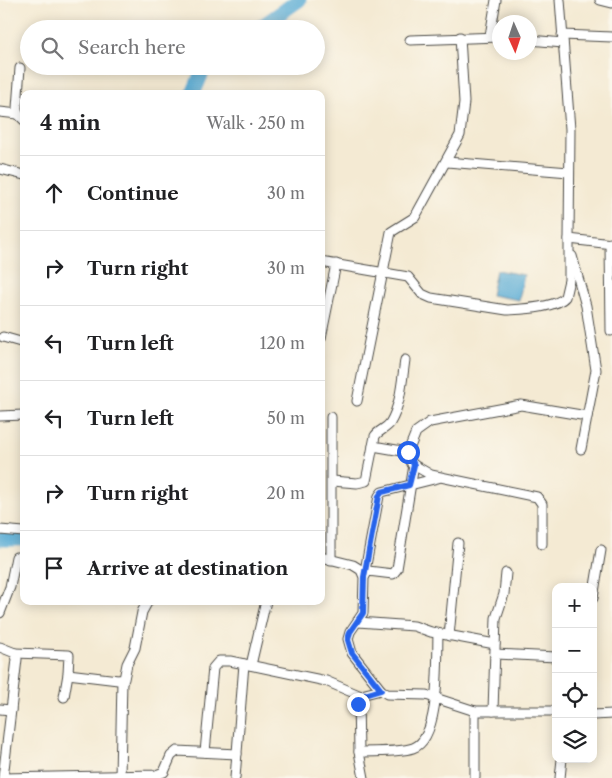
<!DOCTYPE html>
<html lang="en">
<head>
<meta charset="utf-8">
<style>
  :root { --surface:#fff; --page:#f2f2f2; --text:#202124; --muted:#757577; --line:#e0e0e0 }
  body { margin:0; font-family:"Libre Caslon Text",serif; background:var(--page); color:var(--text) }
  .controls { position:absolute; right:15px; bottom:15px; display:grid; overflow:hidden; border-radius:10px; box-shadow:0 2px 12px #0003 }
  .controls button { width:45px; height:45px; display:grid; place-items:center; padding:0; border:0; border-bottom:1px solid var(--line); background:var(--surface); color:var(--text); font:25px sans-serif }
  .compass { position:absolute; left:492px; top:15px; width:45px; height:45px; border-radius:50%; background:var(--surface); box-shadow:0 2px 12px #0003; rotate:177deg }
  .stop { position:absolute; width:15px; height:15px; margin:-11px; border:4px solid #2563eb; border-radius:50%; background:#fff }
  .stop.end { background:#2563eb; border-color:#fff; box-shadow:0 1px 5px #0008 }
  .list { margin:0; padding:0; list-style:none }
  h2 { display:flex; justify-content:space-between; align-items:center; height:65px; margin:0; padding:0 20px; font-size:21px }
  h2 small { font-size:16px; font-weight:400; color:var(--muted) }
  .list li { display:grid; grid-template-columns:32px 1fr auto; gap:15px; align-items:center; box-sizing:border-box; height:75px; padding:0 20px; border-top:1px solid var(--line) }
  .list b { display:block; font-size:19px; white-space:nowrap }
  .list em { font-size:16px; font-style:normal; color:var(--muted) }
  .icon { flex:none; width:28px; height:28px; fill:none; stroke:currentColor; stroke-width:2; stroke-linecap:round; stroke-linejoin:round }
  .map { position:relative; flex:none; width:612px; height:778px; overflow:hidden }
  .search { position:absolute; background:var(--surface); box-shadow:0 2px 12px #0003; left:20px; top:20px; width:305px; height:55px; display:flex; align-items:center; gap:12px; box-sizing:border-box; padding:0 18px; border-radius:28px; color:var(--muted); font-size:19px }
  .panel { position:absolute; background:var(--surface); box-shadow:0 2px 12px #0003; left:20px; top:90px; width:305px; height:515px; border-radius:10px }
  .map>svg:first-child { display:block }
</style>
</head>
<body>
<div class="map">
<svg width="612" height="778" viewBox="0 0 612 778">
  <rect width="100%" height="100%" fill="#fbf7ec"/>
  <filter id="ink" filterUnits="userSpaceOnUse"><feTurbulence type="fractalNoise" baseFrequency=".02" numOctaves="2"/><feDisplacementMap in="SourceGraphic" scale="10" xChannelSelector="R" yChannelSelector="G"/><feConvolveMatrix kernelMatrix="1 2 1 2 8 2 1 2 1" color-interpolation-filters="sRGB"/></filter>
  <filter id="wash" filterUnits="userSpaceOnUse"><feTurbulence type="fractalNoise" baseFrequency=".0096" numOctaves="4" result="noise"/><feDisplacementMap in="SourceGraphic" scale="20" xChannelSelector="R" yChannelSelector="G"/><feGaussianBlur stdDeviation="1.12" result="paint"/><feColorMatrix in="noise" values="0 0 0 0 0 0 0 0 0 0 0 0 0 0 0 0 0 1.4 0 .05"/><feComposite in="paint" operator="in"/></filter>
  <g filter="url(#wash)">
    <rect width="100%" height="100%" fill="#f4ead3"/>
    <polygon fill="#59abd4" stroke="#426b80" points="496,270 524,275 519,300 491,295"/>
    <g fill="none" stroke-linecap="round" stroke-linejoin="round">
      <g stroke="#59abd4" stroke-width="15">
        <polyline points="258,29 299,0"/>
        <polyline points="193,94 203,70 208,66"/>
        <polyline points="0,539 24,539"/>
      </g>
    </g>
  </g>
  <g filter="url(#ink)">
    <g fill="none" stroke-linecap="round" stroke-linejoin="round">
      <g stroke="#494844" stroke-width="11">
        <g id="minor">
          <polyline points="560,0 570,129 569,239 612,244"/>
          <polyline points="600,0 612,3"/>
          <polyline points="562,35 612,37"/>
          <polyline points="490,36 496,0"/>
          <polyline points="410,40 500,37"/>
          <polyline points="530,40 563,43"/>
          <polyline points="20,68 17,108 18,114 24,120"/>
          <polyline points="0,112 18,114"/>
          <polyline points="447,162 569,172"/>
          <polyline points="0,169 24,175"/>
          <polyline points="610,243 611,331"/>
          <polyline points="572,256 586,306 596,370 581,449"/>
          <path d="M321,262l87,15 14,17 9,4 76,12c15,-1 49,-2 58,-13l4,-17v-41"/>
          <polyline points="3,337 24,343"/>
          <polyline points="321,338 336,264"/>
          <polyline points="357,401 391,232 415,217 460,135 464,102 460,37"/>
          <polyline points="0,416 24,415"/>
          <polyline points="331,417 331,560"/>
          <polyline points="373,446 408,452 412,464 431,475 537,497 542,504 542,544"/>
          <polyline points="408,452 416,432 430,422 521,405 587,416"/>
          <path d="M332,481l25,2 9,-2 9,-45c4,-6 11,-7 15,-13 11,-18 12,-43 15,-63"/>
          <polyline points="0,530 24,532"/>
          <polyline points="321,557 353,565 361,570 364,577 363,613 350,632 348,639 352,653 381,690 387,694 426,695 475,711 475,778"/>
          <polyline points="364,576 379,496 382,492 438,478"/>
          <polyline points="365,576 368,571 393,574 397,569 414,465"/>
          <polyline points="593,598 601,550"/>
          <polyline points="0,613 10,587 16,557"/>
          <polyline points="358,622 414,626 431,632 495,644"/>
          <polyline points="449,636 458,543"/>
          <polyline points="0,647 15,653 17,659 3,778"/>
          <polyline points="15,653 69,655 68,674 64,697"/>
          <polyline points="495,654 556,657"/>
          <polyline points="251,665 266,601"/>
          <polyline points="68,674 118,680 124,679 127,664 135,648 142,612 148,601"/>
          <polyline points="0,709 11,710"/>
          <polyline points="475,711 556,711"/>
          <polyline points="493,711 496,618 504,594 506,573"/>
          <polyline points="593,715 612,714"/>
          <polyline points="205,752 213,668 219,661 230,661 326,681 361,696"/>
          <path d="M359,752c17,-1 38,1 54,-4 28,-9 24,-91 25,-114"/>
          <polyline points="120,777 122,680"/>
          <polyline points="3,778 156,775 164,772 171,756 177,751 237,754"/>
          <polyline points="235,778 244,664"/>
          <polyline points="364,778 359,752 358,700 365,694 381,690"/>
          <polyline points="560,778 562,759"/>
        </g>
      </g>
      <use href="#minor" stroke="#fff" stroke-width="9"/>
    </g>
  </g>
  <g fill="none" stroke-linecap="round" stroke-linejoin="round" filter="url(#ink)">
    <polyline stroke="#2563eb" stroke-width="6" points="358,704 361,696 381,690 352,653 348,640 350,632 363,613 364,577 379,496 382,492 409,485 414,465 408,452"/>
  </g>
</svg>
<div class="controls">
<button>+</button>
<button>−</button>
<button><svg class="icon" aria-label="locate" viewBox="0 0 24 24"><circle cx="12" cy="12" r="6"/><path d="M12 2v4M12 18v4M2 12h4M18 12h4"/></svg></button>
<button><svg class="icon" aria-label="layers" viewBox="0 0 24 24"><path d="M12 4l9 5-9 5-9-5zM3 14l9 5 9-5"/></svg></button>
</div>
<svg class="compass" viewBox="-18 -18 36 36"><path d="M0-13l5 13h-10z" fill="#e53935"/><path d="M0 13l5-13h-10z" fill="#757577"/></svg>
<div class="stop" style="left:408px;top:452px"></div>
<div class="stop end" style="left:358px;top:704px"></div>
<div class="search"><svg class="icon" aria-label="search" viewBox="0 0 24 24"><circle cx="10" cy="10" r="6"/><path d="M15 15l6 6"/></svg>Search here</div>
<section class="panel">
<h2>4 min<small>Walk · 250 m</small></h2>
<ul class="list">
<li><svg class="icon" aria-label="ahead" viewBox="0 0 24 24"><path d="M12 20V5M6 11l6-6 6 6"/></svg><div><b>Continue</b></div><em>30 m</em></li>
<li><svg class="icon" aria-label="right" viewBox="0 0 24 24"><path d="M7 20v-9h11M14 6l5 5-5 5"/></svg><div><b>Turn right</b></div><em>30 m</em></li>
<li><svg class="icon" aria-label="left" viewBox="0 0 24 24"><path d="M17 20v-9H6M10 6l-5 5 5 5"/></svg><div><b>Turn left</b></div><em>120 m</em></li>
<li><svg class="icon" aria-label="left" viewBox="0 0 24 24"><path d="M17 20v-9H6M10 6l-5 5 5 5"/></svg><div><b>Turn left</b></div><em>50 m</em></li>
<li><svg class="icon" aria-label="right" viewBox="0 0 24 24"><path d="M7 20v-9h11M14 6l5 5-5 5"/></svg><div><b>Turn right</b></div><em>20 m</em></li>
<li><svg class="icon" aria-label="arrive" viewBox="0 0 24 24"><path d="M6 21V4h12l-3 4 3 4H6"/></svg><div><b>Arrive at destination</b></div></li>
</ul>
</section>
</div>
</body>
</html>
